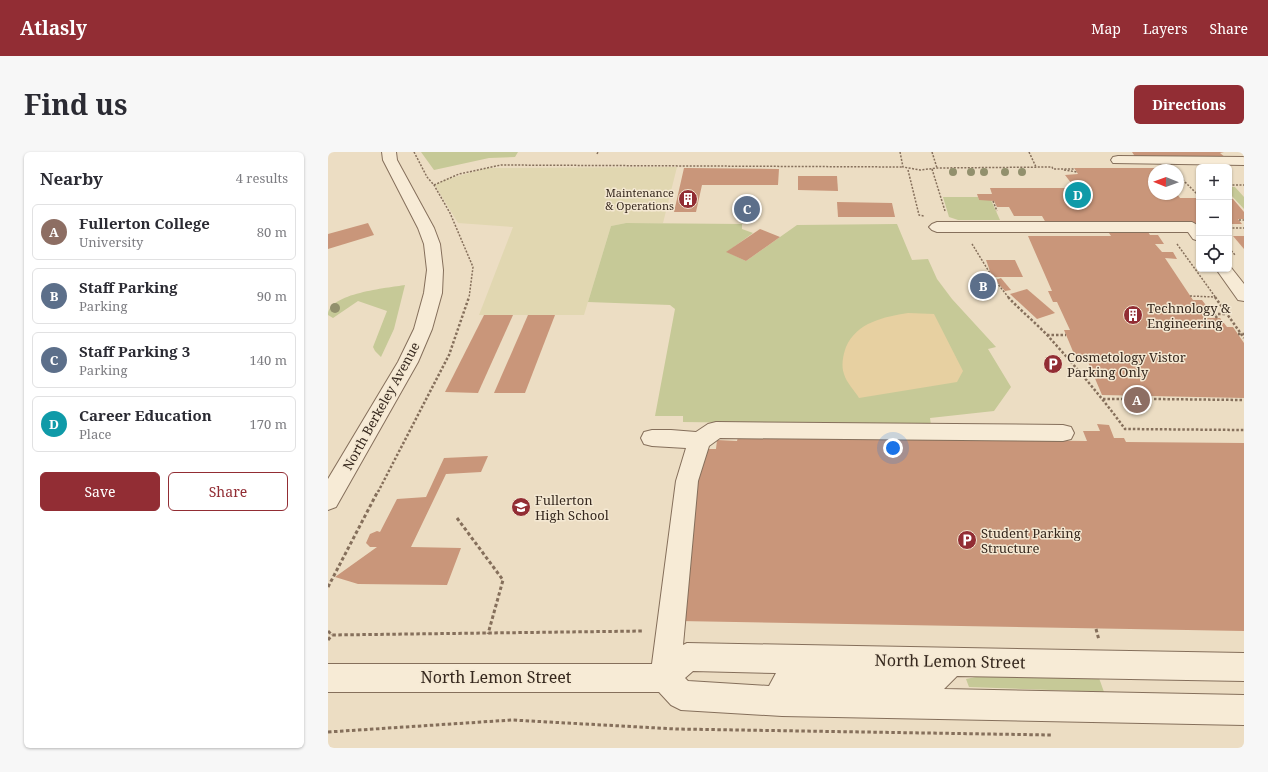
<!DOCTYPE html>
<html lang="en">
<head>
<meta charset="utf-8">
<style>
  :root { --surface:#fff; --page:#f7f7f7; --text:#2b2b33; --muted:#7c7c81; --line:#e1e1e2; --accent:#922d34 }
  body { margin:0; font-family:"Noto Serif",serif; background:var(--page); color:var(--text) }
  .controls { position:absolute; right:12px; top:12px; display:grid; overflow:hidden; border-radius:6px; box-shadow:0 1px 3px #0004 }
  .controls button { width:36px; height:36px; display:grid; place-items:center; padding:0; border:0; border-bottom:1px solid var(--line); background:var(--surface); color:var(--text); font:20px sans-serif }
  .compass { position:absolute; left:820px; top:12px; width:36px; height:36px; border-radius:50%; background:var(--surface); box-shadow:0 1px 3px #0004; rotate:271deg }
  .you { position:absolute; left:565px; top:296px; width:14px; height:14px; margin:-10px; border:3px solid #fff; border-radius:50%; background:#1a73e8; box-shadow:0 0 0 6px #1a73e833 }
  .badge { display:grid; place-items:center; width:26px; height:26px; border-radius:50%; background:var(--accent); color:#fff; font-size:13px; font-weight:700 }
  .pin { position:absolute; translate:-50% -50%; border:2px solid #fff; box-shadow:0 1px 4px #0006 }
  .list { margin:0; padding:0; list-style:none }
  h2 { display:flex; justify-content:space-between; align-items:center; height:52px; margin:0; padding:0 16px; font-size:17px }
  h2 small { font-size:13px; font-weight:400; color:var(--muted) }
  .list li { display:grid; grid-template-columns:26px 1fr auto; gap:12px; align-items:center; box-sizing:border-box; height:56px; margin:0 8px 8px; padding:0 8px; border:1px solid var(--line); border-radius:6px }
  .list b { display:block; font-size:15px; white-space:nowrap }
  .list p { margin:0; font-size:13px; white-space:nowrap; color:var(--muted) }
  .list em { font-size:13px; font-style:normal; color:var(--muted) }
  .actions { display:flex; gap:8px; padding:12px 16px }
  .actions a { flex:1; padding:9px 0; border:1px solid var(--accent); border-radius:6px; text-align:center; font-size:14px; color:var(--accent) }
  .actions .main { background:var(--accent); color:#fff }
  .icon { flex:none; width:22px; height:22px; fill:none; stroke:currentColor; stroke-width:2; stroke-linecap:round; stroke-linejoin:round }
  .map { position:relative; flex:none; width:916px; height:596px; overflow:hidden; border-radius:6px }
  header { display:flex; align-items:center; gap:24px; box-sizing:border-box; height:56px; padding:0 20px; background:var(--accent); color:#fff }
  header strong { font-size:19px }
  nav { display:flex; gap:22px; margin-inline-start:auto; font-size:14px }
  .intro { display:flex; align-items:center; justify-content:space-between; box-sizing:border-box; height:96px; padding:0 24px }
  h1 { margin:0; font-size:28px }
  .button { padding:10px 18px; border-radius:6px; background:var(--accent); color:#fff; font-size:14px; font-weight:700 }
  main { display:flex; gap:24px; padding:0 24px }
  aside { flex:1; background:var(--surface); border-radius:6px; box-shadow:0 1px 3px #0004 }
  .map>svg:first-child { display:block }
</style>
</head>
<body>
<header>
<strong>Atlasly</strong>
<nav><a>Map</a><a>Layers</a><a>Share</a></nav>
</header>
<div class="intro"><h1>Find us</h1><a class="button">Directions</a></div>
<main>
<aside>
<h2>Nearby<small>4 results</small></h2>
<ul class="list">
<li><span class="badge" style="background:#8d6e63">A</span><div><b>Fullerton College</b><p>University</p></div><em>80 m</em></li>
<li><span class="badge" style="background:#5c6f8a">B</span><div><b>Staff Parking</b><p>Parking</p></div><em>90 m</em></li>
<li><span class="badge" style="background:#5c6f8a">C</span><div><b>Staff Parking 3</b><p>Parking</p></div><em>140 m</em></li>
<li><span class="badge" style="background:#0f9aa8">D</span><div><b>Career Education</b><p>Place</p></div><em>170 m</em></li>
</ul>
<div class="actions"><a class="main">Save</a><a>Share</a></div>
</aside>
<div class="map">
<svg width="916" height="596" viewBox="0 0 916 596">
  <rect width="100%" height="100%" fill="#ecddc3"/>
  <polygon fill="#e1d7b1" points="349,15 335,71 298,71 283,74 256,163 151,163 185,75 130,71 107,33 116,28 159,16"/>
  <g fill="#c6c997">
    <polygon points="93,0 190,0 187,5 161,6 106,18"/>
    <polygon points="901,35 907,35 916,45 916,57 903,43 901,43"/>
    <polygon points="615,45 650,45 651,48 663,48 672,68 630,68 621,65"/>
    <polygon points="298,71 414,72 414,77 425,81 399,100 418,109 469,73 569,72 584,108 600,107 609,127 624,147 668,195 660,197 683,235 666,259 602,266 603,273 355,270 355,264 327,264 347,157 342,153 260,150 283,74"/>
    <path d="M77,133l-11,44 -13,28 -6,-6 -2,-4 14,-36 -29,-10 -25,17 -5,-3c0,-22 60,-27 77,-30z"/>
    <polygon points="662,522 771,526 776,540 641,535 638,527"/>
  </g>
  <path fill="#e7d0a1" d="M580,161l26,1 29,57 -6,11 -98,16c-4,-7 -13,-16 -15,-24 -3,-8 -1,-19 2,-27 11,-25 38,-30 62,-34z"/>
  <g fill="#c9967a">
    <polygon points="804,0 896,0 892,1 898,6 808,6"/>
    <polygon points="356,16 451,17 450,33 374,33 368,60 346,60"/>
    <polygon points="746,16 827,16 829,18 826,18 826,42 849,42 852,46 871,46 871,72 718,71 714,64 686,64 681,55 669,55 666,49 651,48 649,42 664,42 662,36 747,36 737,23 750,22"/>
    <polygon points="470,24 509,24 510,39 470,38"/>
    <polygon points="901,47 905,47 916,60 916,67 910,67 914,72 901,72"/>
    <polygon points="509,50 564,51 567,65 510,65"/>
    <polygon points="40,71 46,83 0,97 0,82"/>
    <polygon points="432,77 452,85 418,109 398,100"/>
    <polygon points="820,80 822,83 830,83 836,92 827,92 834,100 845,100 849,107 837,106 865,148 874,148 883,160 874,160 877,166 892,166 899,175 905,175 916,191 916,246 774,243 760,210 749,209 736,178 742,178 729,150 725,150 720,139 724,139 700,84 783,84 781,81"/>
    <polygon points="905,84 916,84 916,97"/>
    <polygon points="658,108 687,108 695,125 664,125"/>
    <polygon points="673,126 683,138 677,139 667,128"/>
    <polygon points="699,137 727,161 709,167 682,142"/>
    <polygon points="156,163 185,163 150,241 117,240"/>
    <polygon points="200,163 227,163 197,241 166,241"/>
    <polygon points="769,272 781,273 786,286 796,286 798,290 916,291 916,479 351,469 373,308 376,297 388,297 389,288 409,289 410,285 759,289 755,279 772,279"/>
    <polygon points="160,304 153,320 118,322 83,395 133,396 119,433 30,432 7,425 49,395 42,395 38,391 42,382 49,379 52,380 69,347 98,345 116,306"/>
  </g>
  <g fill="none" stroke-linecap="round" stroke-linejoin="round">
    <g stroke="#856f5b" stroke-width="2">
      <g id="minor">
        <polygon points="54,0 68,0 69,8 106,76 112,92 115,118 114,141 104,177 90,210 8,355 0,358 0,327 70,210 86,177 96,141 99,118 96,92 90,76 55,8"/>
        <polygon points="790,4 916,5 916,13 785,11 783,8 785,5"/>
        <polygon points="609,70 864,70 871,74 871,89 865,87 860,80 609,80 604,78 601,75 604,72"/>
        <polygon points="901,113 916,132 916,149 910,148 888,117 901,117"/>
        <path d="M388,270l347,3 8,2 3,6 -3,6 -8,2 -343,-3 -11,8 -11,35 -15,164 4,-2 557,10v28l-287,-5 -13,13 300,6v30l-462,-9 -101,-6 -10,-5 -12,-13h-331v-28h324l24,-183 10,-33 -34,-2 -8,-2 -3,-6 3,-6 8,-2h19l25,2 12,-8zM365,519l83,2 -7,13 -81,-5 -3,-3z"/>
      </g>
    </g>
    <g stroke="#856f5b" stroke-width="1.5" stroke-dasharray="2 1.5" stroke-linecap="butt">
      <polyline points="86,0 99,25 106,33 122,61 145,115 141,146"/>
      <polyline points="572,0 575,15 592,18 609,16 724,15 725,17 747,17"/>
      <polyline points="604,0 609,16"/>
      <polyline points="701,0 708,15"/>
      <polyline points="269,2 270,0"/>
      <polyline points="604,17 617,59"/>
      <polyline points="580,18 591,63 596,64"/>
      <polyline points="736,18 749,20"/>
      <polyline points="852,25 871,44"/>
      <polyline points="106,33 131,22 173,13 575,15"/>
      <polyline points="901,33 916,33"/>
      <polyline points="665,49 669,59"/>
      <polyline points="911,68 916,68"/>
      <polyline points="901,76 916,76"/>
      <polyline points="644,92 665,126 681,146"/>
      <polyline points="849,92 888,146"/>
      <polyline points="901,96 907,103"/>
      <polyline points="862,144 887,145"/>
    </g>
    <g stroke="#856f5b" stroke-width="2.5" stroke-dasharray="2.5 2" stroke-linecap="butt">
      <path d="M680,145c13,14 28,26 40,39 27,30 53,60 77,93l119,1"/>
      <polyline points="887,145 916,186"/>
      <polyline points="889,166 886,162 899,162"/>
      <polyline points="910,182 916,182"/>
      <polyline points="719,183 738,183"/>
      <polyline points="775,247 822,247 821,245"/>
      <polyline points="826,247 916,248"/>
      <polyline points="50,340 121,203 141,145"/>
    </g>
    <g stroke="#856f5b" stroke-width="3" stroke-dasharray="3.5 2.5" stroke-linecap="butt">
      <polyline points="129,366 175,428 160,482"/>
      <polyline points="0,435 50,339"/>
      <polyline points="768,477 771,488"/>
      <polyline points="0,479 4,483 316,479"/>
      <polyline points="0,488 4,483"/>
      <polyline points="0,580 184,568 348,577 723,583"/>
    </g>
    <use href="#minor" fill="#f7ebd6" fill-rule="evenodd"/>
  </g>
  <g fill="#92906d">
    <circle cx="625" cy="20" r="4"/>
    <circle cx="643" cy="20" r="4"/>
    <circle cx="656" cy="20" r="4"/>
    <circle cx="677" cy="20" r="4"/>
    <circle cx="694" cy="20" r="4"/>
    <circle cx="7" cy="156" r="5"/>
  </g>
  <defs>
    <g id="building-disc" transform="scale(1)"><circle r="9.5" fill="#922d34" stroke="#f4e8d2"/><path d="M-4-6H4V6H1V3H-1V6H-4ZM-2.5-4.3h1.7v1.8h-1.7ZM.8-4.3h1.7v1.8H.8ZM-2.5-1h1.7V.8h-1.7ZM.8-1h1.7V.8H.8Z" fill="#fff"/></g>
    <g id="parking-disc" transform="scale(1)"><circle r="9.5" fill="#922d34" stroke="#f4e8d2"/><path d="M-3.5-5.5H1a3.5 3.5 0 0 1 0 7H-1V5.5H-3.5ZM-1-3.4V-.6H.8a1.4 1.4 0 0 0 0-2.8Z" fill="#fff"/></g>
    <g id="school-disc" transform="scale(1)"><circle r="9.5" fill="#922d34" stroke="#f4e8d2"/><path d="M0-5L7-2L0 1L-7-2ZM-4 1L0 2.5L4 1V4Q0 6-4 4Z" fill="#fff"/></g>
  </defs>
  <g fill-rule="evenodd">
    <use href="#building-disc" x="360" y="47"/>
    <use href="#building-disc" x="805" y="163"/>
    <use href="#parking-disc" x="725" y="212"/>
    <use href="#school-disc" x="193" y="355"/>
    <use href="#parking-disc" x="639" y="388"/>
  </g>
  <g text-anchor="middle" stroke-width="3" stroke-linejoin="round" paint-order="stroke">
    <g font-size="11" fill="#36281e" stroke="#f4e8d2" text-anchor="end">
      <text x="346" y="45">Maintenance<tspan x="346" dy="13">&amp; Operations</tspan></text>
    </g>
    <g font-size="13" fill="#36281e" stroke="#f4e8d2" text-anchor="start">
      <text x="819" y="161">Technology &amp;<tspan x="819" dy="15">Engineering</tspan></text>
      <text x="739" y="210">Cosmetology Vistor<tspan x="739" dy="15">Parking Only</tspan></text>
      <text x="207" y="353">Fullerton<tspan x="207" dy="15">High School</tspan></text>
      <text x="653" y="386">Student Parking<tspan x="653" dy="15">Structure</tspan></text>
    </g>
    <g font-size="13" fill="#36281e" stroke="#f4e8d2">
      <text transform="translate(53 254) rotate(-61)" y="5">North Berkeley Avenue</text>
    </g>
    <g font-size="16" fill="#36281e" stroke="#f4e8d2">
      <text transform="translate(622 509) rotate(1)" y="6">North Lemon Street</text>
      <text x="168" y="531">North Lemon Street</text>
    </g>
  </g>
</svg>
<div class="controls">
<button>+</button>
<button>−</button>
<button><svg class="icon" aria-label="locate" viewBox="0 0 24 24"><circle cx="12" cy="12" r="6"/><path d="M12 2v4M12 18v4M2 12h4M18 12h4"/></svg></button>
</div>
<svg class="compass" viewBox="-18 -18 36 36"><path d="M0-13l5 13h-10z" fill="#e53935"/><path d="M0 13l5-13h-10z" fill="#7c7c81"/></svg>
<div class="you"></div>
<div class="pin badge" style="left:809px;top:248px;background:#8d6e63">A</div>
<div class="pin badge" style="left:655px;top:134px;background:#5c6f8a">B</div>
<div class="pin badge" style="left:419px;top:57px;background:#5c6f8a">C</div>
<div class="pin badge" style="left:750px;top:43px;background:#0f9aa8">D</div>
</div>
</main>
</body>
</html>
